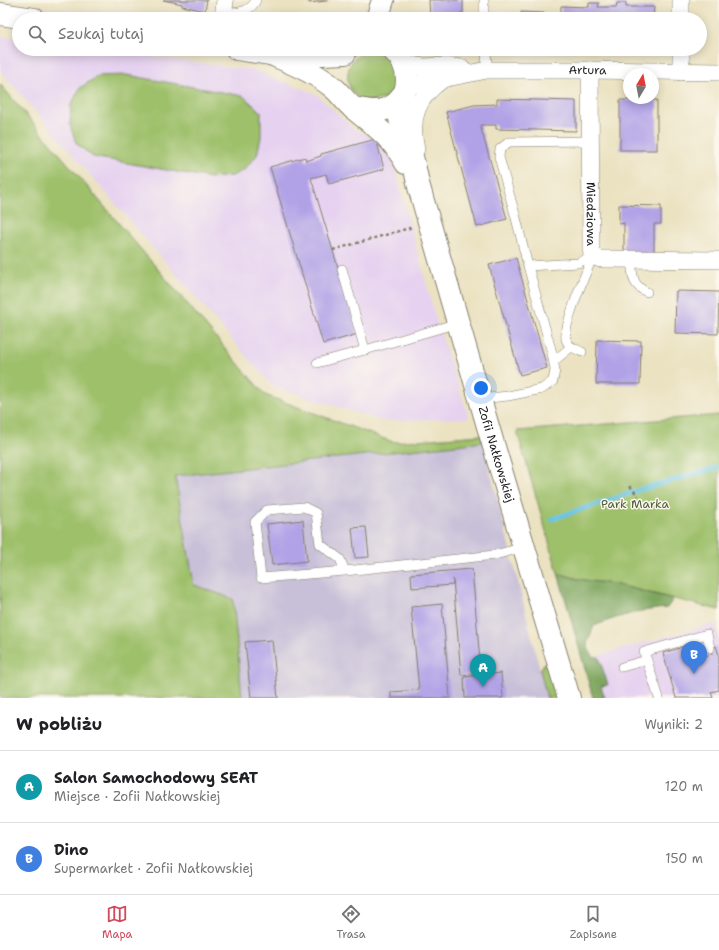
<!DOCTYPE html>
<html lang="pl">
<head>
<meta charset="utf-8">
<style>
  :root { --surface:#fff; --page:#f6f6f6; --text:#202124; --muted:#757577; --line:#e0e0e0; --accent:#d1495b }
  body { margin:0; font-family:"Shantell Sans",sans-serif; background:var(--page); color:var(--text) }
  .compass { position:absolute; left:623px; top:68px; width:36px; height:36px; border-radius:50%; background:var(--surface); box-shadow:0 2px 10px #0003; rotate:10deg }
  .you { position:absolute; left:481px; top:388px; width:14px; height:14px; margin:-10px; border:3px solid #fff; border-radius:50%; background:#1a73e8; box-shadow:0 0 0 6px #1a73e833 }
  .badge { display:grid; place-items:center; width:26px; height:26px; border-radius:50%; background:var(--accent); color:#fff; font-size:13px; font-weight:700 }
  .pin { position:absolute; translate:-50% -33px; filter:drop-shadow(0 1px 2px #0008) }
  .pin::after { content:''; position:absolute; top:21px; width:14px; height:12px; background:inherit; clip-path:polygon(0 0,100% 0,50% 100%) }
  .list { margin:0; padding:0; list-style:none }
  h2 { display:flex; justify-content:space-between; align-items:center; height:52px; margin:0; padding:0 16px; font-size:17px }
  h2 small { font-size:13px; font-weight:400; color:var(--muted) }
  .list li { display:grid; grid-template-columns:26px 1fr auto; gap:12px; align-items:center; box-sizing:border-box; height:72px; padding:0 16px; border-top:1px solid var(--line) }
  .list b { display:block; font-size:15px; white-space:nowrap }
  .list p { margin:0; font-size:13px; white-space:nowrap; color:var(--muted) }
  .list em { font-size:13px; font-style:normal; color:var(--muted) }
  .icon { flex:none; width:22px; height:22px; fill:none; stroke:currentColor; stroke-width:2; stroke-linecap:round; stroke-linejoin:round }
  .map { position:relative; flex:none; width:719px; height:698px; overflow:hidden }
  .search { position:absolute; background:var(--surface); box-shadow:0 2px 10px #0003; left:12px; right:12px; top:12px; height:44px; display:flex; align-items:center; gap:10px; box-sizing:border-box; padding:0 14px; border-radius:22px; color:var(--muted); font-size:15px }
  .sheet { height:196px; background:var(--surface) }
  nav { display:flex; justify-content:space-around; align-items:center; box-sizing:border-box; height:56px; border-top:1px solid var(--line); background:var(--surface); font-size:11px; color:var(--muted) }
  nav a { display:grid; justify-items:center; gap:2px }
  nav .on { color:var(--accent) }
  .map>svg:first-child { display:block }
</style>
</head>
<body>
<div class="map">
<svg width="719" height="698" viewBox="0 0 719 698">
  <rect width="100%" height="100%" fill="#fbf7ec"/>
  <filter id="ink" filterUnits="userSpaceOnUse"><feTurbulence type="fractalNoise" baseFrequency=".025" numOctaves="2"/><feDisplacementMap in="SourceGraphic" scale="8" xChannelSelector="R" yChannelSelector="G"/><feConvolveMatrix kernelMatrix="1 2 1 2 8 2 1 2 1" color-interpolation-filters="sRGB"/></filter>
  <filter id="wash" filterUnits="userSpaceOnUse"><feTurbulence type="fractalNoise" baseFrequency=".012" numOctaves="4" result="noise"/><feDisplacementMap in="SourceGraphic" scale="16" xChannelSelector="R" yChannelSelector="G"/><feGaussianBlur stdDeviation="0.9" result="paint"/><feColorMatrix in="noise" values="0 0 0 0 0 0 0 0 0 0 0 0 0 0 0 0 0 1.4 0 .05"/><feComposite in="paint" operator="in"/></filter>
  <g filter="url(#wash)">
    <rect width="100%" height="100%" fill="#ebe2c1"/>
    <g fill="#e6d2f0">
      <polygon points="0,36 19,39 19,49 94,49 253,70 316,94 355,130 376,139 393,162 437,323 469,418 383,421 272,386 0,70"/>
      <polygon points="715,623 719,637 719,698 605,698 592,657"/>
    </g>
    <polygon fill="#c8bfd8" points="483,442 547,698 242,698 233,599 194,585 175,476"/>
    <g fill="#9ec06a" stroke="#5d6e43">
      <path d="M376,50c18,6 17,13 22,30 -2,4 -4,10 -7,14 -3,4 -8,5 -14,6 -2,0 -6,1 -9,1 -27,-3 -30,-49 8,-51z"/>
      <polygon points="127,75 243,96 261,112 261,137 257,155 244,170 232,176 211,178 93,157 76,143 70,124 71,105 80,88 98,76"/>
      <polygon points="0,84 265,395 393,442 481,435 483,442 175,476 194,585 233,599 242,698 0,698"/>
      <polygon points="719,415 719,610 618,585 578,579 558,573 517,431"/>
      <polygon points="545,662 548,667 558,698 547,698 540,670"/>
    </g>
    <path fill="#7ea65e" stroke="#4d613d" d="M558,573l20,6 40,6 55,14 -6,9c-27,2 -48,8 -73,18l-7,18 5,13h7l9,28 -7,1 4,12h-12z"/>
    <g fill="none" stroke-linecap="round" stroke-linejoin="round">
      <polyline stroke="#65c4e3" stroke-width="5" points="552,519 639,490 719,467"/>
    </g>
    <g id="blocks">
      <g fill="#b1a1e7">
        <polygon points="163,0 207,0 205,11 182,6 182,4"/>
        <polygon points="309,0 327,0 327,1 309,3"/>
        <polygon points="429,0 463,0 463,13 461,13 461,19 430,19"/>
        <polygon points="589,3 599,3 598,7 616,7 617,3 626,3 626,7 654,7 653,19 561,19 561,6 589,7"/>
        <polygon points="521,12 544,13 544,19 521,19"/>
        <polygon points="497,99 576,101 576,131 496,129 496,125 480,125 507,219 477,227 446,112 474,105 497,104"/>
        <rect x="620" y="100" width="37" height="50"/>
        <polygon points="376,139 384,169 329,184 326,174 311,178 358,334 323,344 270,167 305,157 306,161 321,156 321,154"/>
        <polygon points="619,205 661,206 661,224 654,224 654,254 624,253 624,223 619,224"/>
        <polygon points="516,258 547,368 520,375 489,265"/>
        <polygon points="676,291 719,292 718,334 675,333"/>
        <polygon points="597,340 641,341 640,384 596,384"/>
        <polygon points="303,520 307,561 272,565 267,524"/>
        <polygon points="366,527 369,557 355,558 352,528"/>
        <polygon points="472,569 481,673 461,675 453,579 453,585 412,588 411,574"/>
        <polygon points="442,604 450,698 391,698 391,692 419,690 411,607"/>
        <polygon points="272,640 278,698 251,698 245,642"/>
        <polygon points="697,643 701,657 712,654 710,647 716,646 719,655 719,690 711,692 713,698 676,698 663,653"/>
        <polygon points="501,673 503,698 465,698 464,677"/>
      </g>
    </g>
  </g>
  <g filter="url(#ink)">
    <use href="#blocks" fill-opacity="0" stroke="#847f6e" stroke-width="1"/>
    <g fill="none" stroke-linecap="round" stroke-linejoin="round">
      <g stroke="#847f6e" stroke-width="10">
        <g id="lane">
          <path d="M224,14c13,-2 26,-1 32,-14"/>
          <polyline points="484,19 484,0"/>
          <polyline points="486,49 487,70"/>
          <path d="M631,259c2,16 0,26 16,33"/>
          <polyline points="528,266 516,218 499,157 500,149 509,142 591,141"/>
          <polyline points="342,269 365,350 458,323"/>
          <path d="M582,352c-6,-3 -14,-5 -16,-13 -3,-13 21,-69 27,-83"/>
          <polyline points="554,361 571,347"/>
          <polyline points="317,363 365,350"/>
          <polyline points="480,399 508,396 542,389 553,381 555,370 552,353 528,266 578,263 593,256"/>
          <polyline points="345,571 340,559 320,544 316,513 304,507 267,510 255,522 261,578 345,571 495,555 524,547"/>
          <polyline points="622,667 647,660"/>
          <polyline points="659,698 644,652 707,634 710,648"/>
        </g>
      </g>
      <g stroke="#847f6e" stroke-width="18">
        <g id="street">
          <polyline points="681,0 681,19"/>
          <polyline points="223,19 225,0"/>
          <polyline points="681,49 681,72"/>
          <polyline points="405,64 423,67 444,66 462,68"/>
          <path id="s1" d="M590,70l1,180 2,6 7,3h10l109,1"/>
          <path id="s2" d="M407,86l80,-16h103l129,2"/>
          <path d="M416,149c-7,-31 1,-52 27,-70"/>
        </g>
      </g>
      <g stroke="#847f6e" stroke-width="24">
        <g id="secondary">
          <polyline points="0,14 34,19"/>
          <polyline points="377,19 383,0"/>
          <polyline points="237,49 271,54 323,54 345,53"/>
          <path d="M271,54c23,10 46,19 65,36 6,6 11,13 17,18 22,18 39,29 53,55"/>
          <path id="s3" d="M401,97c-5,25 3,31 9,53 4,12 6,25 9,37l70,243 80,268"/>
          <path d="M353,108c11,2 22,5 33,1 28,-11 26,-43 6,-60"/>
        </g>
      </g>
      <g stroke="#847f6e" stroke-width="2.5" stroke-dasharray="3 3" stroke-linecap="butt">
        <polyline points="333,250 413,227"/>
        <polyline points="630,486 638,496"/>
      </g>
      <use href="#lane" stroke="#fff" stroke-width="9"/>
      <use href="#street" stroke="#fff" stroke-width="17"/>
      <use href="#secondary" stroke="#fff" stroke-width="22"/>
    </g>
  </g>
  <g text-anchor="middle" stroke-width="3" stroke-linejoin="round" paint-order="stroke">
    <g font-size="12" fill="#1c1c1c" stroke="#fbf7ec">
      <text dy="4" stroke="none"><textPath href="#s2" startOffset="182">Artura</textPath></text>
      <text dy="4" stroke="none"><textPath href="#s1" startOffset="144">Miedziowa</textPath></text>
      <text dy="4" stroke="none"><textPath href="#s3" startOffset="371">Zofii Nałkowskiej</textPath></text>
    </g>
    <g font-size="12" fill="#505e3b" stroke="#fbf7ec">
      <text x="635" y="508">Park Marka</text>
    </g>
  </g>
</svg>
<svg class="compass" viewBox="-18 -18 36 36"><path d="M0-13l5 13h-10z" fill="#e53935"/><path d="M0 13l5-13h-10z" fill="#757577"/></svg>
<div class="you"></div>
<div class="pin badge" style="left:483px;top:687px;background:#0f9aa8">A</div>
<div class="pin badge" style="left:694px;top:674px;background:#3f7fe0">B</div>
<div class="search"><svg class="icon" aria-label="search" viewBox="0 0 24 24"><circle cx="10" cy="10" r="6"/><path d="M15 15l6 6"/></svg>Szukaj tutaj</div>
</div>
<section class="sheet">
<h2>W pobliżu<small>Wyniki: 2</small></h2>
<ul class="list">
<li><span class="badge" style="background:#0f9aa8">A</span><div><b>Salon Samochodowy SEAT</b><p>Miejsce · Zofii Nałkowskiej</p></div><em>120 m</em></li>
<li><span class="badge" style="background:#3f7fe0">B</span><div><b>Dino</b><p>Supermarket · Zofii Nałkowskiej</p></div><em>150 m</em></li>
</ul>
</section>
<nav>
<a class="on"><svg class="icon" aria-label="map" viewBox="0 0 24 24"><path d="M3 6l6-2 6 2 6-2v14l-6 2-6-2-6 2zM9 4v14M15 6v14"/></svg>Mapa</a>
<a><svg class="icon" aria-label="directions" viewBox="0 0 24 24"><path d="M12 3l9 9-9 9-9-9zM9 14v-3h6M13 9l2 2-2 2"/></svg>Trasa</a>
<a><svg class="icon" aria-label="saved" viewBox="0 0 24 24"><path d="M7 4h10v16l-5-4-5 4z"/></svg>Zapisane</a>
</nav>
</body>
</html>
